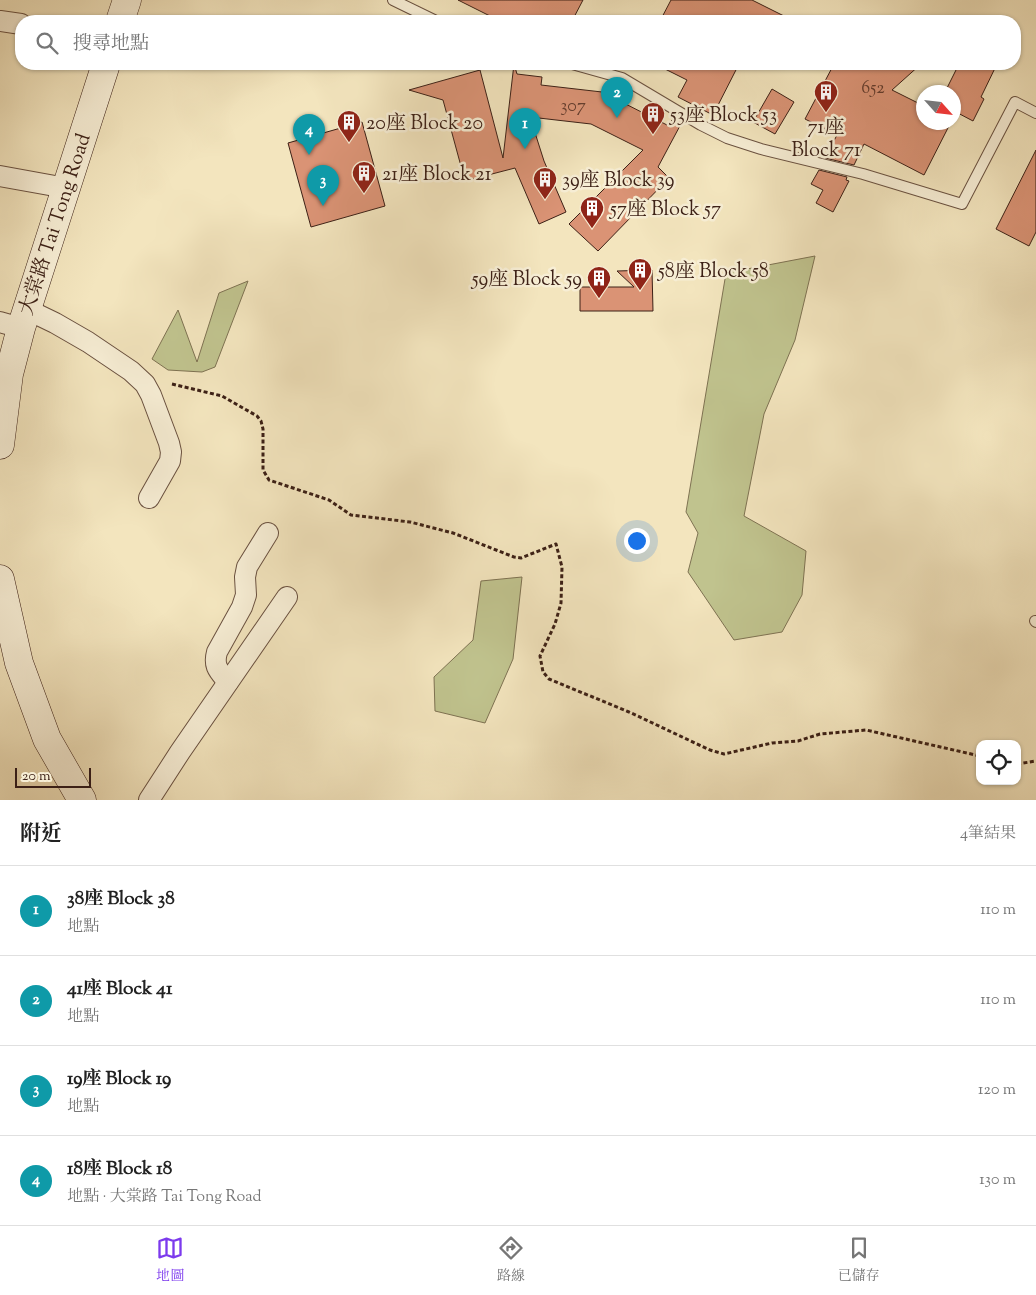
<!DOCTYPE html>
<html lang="zh-TW">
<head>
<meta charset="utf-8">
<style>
  :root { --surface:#fff; --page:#f6f6f6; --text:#222; --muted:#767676; --line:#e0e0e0; --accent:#7c3aed }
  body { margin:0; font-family:"Sorts Mill Goudy","Noto Serif TC",serif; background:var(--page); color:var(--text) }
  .controls { position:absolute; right:15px; bottom:15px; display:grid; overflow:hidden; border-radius:10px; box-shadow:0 1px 4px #0004 }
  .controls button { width:45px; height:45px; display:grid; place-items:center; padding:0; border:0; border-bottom:1px solid var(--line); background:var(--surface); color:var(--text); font:25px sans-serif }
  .compass { position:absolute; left:916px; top:85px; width:45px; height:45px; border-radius:50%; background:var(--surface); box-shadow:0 1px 4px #0004; rotate:117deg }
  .scale { position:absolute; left:15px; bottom:12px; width:76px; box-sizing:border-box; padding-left:5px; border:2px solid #3c2016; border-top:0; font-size:14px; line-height:18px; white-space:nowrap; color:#3c2016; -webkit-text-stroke:4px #f7eed5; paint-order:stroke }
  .you { position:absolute; left:636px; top:540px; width:18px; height:18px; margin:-12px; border:4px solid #fff; border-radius:50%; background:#1a73e8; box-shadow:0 0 0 8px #1a73e833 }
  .badge { display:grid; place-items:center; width:32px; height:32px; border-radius:50%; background:var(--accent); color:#fff; font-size:16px; font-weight:700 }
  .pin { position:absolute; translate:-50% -41px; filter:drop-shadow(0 1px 2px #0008) }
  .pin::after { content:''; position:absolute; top:26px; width:18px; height:15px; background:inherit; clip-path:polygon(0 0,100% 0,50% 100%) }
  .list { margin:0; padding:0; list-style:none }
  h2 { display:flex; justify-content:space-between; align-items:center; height:65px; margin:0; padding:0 20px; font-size:21px }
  h2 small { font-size:16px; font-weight:400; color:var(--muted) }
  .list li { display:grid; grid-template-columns:32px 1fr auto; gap:15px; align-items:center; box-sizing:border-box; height:90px; padding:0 20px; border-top:1px solid var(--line) }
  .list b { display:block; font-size:19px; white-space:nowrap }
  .list p { margin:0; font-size:16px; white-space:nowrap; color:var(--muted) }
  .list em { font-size:16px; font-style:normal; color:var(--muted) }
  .icon { flex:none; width:28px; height:28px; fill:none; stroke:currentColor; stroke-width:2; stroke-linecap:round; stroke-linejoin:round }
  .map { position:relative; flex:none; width:1036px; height:800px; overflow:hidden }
  .search { position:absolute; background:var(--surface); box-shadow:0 1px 4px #0004; left:15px; right:15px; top:15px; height:55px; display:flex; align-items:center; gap:12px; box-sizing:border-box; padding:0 18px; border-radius:20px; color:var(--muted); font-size:19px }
  .sheet { height:425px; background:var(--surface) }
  nav { display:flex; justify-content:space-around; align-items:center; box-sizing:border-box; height:70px; border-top:1px solid var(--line); background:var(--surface); font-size:14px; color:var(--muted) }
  nav a { display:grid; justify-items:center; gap:2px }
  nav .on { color:var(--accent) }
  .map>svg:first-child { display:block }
</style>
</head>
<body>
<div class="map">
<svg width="1036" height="800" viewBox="0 0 1036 800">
  <rect width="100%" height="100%" fill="#f3e5be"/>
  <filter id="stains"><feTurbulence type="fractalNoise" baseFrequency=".004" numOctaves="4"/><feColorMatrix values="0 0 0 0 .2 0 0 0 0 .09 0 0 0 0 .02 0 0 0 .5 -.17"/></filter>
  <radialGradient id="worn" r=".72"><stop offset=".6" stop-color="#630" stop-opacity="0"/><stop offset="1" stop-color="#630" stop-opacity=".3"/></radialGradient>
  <g fill="#c0c38e" stroke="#7e7252">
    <polygon points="815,256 795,340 764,414 744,516 806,551 802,595 782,632 734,640 688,572 698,533 686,512 726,273"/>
    <polygon points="248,281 215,367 202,372 168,370 152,359 178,310 197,362 219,293"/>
    <polygon points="522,577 513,659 485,723 435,711 434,677 473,640 481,581"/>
  </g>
  <g fill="#da9375" stroke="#3c2016">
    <polygon points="458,0 583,0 572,21 500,21"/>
    <polygon points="671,0 752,0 794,21 660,21"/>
    <polygon points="514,64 517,74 542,77 541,85 602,92 667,125 675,117 682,122 658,167 669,178 598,251 569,224 643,150 591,124 530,117 544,161 566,212 539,224 515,168 465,181 443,100 409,90 480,70 503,158"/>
    <polygon points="655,64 739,64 713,115 678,97 687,80"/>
    <polygon points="834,64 921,64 892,90 924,106 924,122 951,122 924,175 864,144 854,165 825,158 837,135 805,119"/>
    <polygon points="959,64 997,64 981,97 984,99 973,121 954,111 954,92 945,92"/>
    <polygon points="772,89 794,102 775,134 753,122"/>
    <polygon points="362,122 385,206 311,227 288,143"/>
    <polygon points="1036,150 1036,232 1029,246 996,229"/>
    <polygon points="819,170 847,177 846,180 849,181 833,212 816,203 823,190 811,184"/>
    <polygon points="652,270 653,311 580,311 580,287 634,287 617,271"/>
  </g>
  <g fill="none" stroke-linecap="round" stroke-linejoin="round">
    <g stroke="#6a5140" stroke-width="12">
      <g id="lane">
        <polyline points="393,0 436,21"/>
        <polyline points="572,64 622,78 701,125 727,138 761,149 863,174 962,204 1015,102 1036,113"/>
        <polyline points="1035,621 1036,622"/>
      </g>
    </g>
    <g stroke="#6a5140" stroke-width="22">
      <g id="street">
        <polyline points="0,21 21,24"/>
        <polyline points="0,176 66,188"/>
        <polyline points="26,309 55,323 88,342 131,371 145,384 151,395 169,443 171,452 170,461 149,498"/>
        <polyline points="0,322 21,328"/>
        <path d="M228,682c-9,-11 -15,-15 -11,-30l25,-45 4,-12 -1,-18 2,-10 21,-34"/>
        <polyline points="149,800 180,752 287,597"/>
      </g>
    </g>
    <g stroke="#3c2016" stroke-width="29">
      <g id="secondary">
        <polyline points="120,21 127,0"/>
        <polyline points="0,445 9,374 21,328 106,64"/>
        <polyline points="0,579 19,663 47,739 82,800"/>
      </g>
    </g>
    <g stroke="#3c2016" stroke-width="3" stroke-dasharray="4 2.5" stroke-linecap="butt">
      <polyline points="172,384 222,396 257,416 261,421 263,429 263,470 269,480 329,500 351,515 410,522 453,533 514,557 521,558 556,544 562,567 561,603 555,624 540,656 543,672 549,679 629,712 710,750 724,754 772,743 798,741 820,734 866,730 980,756"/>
      <polyline points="1017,764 1036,761"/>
    </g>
    <use href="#lane" stroke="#f7eed5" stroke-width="10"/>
    <use href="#street" stroke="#f7eed5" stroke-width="20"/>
    <use href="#secondary" stroke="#f7eed5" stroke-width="28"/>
  </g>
  <defs>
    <g id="building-pin" transform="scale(1.25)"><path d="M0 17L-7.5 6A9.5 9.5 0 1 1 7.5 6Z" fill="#8f2418" stroke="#f7eed5"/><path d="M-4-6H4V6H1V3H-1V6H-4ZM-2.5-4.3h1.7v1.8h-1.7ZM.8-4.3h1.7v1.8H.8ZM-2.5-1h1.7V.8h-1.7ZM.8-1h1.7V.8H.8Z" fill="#fff"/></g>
  </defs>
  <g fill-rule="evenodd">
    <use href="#building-pin" x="826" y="92"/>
    <use href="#building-pin" x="653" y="114"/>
    <use href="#building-pin" x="349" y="122"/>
    <use href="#building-pin" x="364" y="173"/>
    <use href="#building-pin" x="545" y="179"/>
    <use href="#building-pin" x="592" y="208"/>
    <use href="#building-pin" x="640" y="270"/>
    <use href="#building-pin" x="599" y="278"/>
  </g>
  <g text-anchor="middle" stroke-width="5" stroke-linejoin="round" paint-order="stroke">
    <g font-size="18" fill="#643d2e">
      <text x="873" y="93">652</text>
      <text x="573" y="111">307</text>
    </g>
    <g font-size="20" fill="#3c2016" stroke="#f7eed5" text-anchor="start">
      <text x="670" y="121">53座 Block 53</text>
      <text x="366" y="129">20座 Block 20</text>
      <text x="826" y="133" text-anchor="middle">71座<tspan x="826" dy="23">Block 71</tspan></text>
      <text x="382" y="180">21座 Block 21</text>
      <text x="562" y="186">39座 Block 39</text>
      <text x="610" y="215">57座 Block 57</text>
      <text x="658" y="277">58座 Block 58</text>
      <text x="582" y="285" text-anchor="end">59座 Block 59</text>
    </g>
    <g font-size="20" fill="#3c2016" stroke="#f7eed5">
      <text transform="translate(54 224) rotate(-72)" y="7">大棠路 Tai Tong Road</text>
    </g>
  </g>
  <rect width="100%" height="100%" filter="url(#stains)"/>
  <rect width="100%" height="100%" fill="url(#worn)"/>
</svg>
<div class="controls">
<button><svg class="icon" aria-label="locate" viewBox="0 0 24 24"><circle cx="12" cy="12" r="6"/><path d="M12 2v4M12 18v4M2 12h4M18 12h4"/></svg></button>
</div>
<svg class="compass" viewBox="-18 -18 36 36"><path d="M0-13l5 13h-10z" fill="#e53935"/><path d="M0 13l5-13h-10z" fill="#767676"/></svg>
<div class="scale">20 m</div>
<div class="you"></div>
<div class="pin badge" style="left:525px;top:149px;background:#0f9aa8">1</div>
<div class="pin badge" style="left:617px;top:118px;background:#0f9aa8">2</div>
<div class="pin badge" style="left:323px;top:206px;background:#0f9aa8">3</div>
<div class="pin badge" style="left:309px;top:155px;background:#0f9aa8">4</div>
<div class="search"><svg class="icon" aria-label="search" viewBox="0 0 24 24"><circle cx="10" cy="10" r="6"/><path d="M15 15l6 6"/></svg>搜尋地點</div>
</div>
<section class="sheet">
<h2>附近<small>4筆結果</small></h2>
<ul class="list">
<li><span class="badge" style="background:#0f9aa8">1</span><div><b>38座 Block 38</b><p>地點</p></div><em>110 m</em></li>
<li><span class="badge" style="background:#0f9aa8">2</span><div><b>41座 Block 41</b><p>地點</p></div><em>110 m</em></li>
<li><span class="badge" style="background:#0f9aa8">3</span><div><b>19座 Block 19</b><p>地點</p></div><em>120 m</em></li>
<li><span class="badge" style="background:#0f9aa8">4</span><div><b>18座 Block 18</b><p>地點 · 大棠路 Tai Tong Road</p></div><em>130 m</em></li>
</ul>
</section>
<nav>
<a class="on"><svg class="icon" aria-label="map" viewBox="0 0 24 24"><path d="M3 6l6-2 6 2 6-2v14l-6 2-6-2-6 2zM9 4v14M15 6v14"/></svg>地圖</a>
<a><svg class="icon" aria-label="directions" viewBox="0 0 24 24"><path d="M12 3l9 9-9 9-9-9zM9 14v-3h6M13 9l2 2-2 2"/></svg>路線</a>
<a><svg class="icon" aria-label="saved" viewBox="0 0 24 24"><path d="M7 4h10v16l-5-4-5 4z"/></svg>已儲存</a>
</nav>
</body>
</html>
